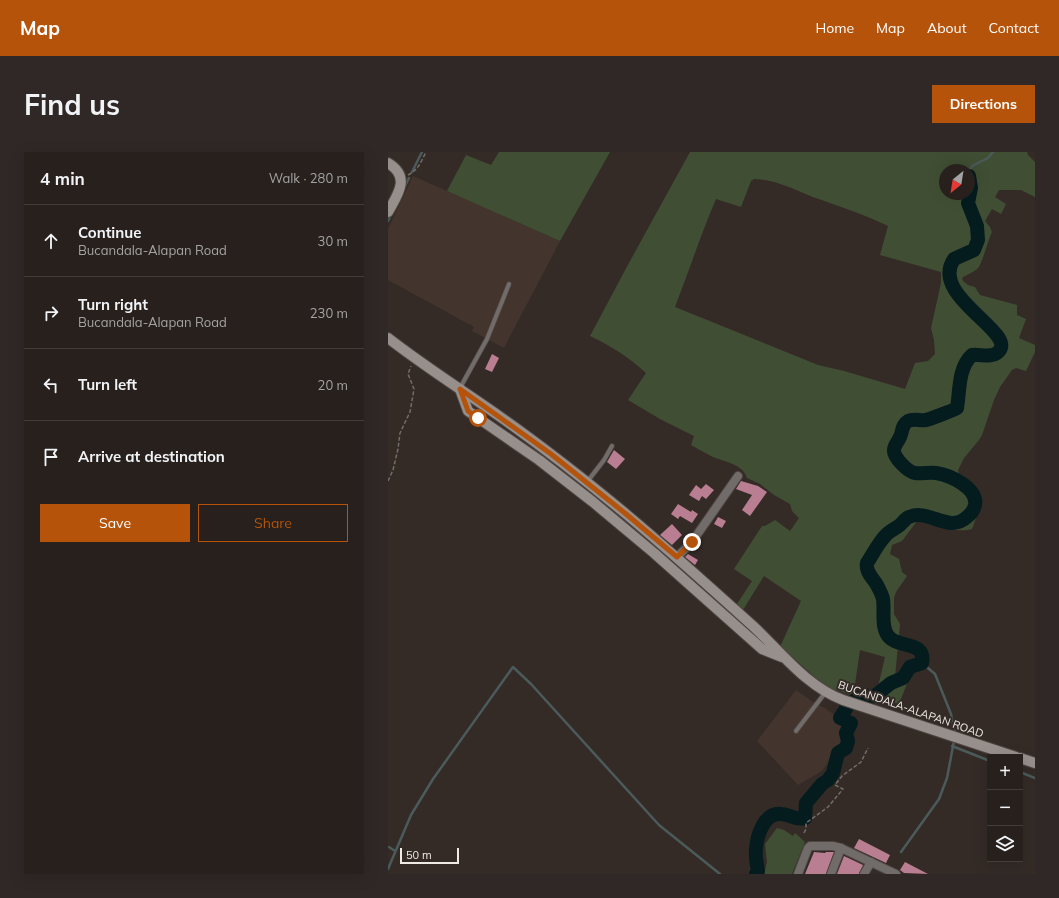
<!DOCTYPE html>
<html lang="en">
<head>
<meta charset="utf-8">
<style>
  :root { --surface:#27201d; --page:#2f2826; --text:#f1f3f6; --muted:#a4a3a4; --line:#433e3b; --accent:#b45309 }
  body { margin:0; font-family:Mulish,sans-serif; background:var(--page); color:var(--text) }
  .controls { position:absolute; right:12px; bottom:12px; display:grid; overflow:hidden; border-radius:0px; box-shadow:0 4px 16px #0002 }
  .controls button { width:36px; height:36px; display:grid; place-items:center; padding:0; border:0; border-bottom:1px solid var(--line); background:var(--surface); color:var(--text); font:20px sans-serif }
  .compass { position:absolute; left:551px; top:12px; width:36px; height:36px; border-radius:50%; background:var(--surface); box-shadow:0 4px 16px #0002; rotate:210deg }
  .scale { position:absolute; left:12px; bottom:10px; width:59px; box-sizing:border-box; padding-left:4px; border:2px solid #f0eae7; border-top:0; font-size:11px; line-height:14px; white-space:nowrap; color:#f0eae7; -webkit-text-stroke:3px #342b27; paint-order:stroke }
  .stop { position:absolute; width:12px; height:12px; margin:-9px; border:3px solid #b45309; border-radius:50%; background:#fff }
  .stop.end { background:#b45309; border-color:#fff; box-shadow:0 1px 4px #0008 }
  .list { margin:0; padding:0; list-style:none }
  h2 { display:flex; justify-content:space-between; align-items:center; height:52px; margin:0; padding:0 16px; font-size:17px }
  h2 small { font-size:13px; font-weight:400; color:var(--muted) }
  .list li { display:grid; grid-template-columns:26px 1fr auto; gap:12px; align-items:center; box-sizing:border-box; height:72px; padding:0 16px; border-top:1px solid var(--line) }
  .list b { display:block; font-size:15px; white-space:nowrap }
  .list p { margin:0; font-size:13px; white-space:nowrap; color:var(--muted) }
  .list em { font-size:13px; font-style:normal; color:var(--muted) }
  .actions { display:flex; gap:8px; padding:12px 16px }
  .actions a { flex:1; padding:9px 0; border:1px solid var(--accent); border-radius:0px; text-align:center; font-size:14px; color:var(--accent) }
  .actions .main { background:var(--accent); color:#fff }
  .icon { flex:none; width:22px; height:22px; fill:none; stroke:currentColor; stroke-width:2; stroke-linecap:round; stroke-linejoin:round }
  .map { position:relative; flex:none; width:647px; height:722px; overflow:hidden; border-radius:0px }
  header { display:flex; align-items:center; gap:24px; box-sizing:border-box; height:56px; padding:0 20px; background:var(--accent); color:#fff }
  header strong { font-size:19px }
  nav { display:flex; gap:22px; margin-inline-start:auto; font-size:14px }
  .intro { display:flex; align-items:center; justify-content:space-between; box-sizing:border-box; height:96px; padding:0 24px }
  h1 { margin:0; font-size:28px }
  .button { padding:10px 18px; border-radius:0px; background:var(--accent); color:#fff; font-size:14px; font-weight:700 }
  main { display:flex; gap:24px; padding:0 24px }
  aside { flex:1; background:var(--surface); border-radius:0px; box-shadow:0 4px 16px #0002 }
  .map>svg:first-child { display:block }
</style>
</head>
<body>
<header>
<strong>Map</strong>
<nav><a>Home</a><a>Map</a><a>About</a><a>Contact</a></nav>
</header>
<div class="intro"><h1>Find us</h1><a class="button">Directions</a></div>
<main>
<aside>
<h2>4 min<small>Walk · 280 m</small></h2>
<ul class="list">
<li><svg class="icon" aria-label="ahead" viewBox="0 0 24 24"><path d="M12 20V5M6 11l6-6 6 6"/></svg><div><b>Continue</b><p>Bucandala-Alapan Road</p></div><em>30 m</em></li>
<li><svg class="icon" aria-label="right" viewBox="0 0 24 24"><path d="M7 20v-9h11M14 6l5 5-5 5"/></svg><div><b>Turn right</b><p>Bucandala-Alapan Road</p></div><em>230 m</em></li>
<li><svg class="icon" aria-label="left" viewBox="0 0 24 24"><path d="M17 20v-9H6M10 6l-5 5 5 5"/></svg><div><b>Turn left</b></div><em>20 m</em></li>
<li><svg class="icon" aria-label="arrive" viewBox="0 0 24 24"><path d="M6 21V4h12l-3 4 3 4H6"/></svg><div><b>Arrive at destination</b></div></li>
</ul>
<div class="actions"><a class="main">Save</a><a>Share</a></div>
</aside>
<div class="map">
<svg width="647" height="722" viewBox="0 0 647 722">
  <rect width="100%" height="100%" fill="#342b27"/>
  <g fill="#43342d">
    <polygon points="25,24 172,89 116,196 84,179 86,175 0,128 0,77"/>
    <polygon points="408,538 428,552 437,556 459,572 453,591 434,619 410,633 369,589"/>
  </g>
  <g fill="#404f34" fill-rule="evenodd">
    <polygon points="111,0 222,0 172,89 59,39 78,3 103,13"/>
    <path d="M302,0h337l1,3 7,7v35l-14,-7h-22l-4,7 11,7 -5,10 -9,-5 -7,12 5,6 2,5c-4,8 -10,32 -14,36 -5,5 -11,6 -16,10l1,3 5,4 7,2 5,8 37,10v10l9,4 -7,19 16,7v7l-9,19 -10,-3 -4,2 -12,17 -6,13 -12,35 -3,5 -15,18 -6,12 1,5 13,8 9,13 -5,22 -4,11c-17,5 -38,-6 -55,-8l-15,20 -10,4 -2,9 9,5 3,13 5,4 -11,16 -2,6v16l6,10 -5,53 13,4 -9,23 -15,-4 -12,5 -21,-5 11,-10 15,1 8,-34 -25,-7 -5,34 -4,11 -26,-9 -34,-30 -7,-3 -5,-4 22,-48 -37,-25 -23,37 -6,-6 17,-26 -18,-12 28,-43h3l10,-6 15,11 9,-13 -7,-7 -2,-7 -16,-9 -14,-11 -13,-6c-4,-14 -22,-16 -34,-21 -8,-4 -15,-8 -22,-12l3,-9 -34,-17 -32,-19 18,-27c-17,-16 -35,-27 -56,-37l40,-75zM557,18h24v24h-24zM366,27c20,0 41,11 59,18 25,9 51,17 75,29l-8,29 61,17v11l-10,45 3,12 1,14 -7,7 -13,2 -10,26 -61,-18 -26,-6 -143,-58c14,-36 26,-73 41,-108l25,8 10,-26z"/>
    <polygon points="389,676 396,678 405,684 407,681 417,690 404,722 376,722 379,710 377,692"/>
  </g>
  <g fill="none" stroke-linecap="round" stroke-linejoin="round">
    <g stroke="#4b5a5a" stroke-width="2.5">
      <polyline points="24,20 34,0"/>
      <polyline points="581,21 584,14 600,6 605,0"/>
      <polyline points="17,34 21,26"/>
      <polyline points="0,69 3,62"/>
      <polyline points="534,511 547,522 563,562 567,582"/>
      <polyline points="564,594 602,609"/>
      <polyline points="632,620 647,626"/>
      <polyline points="1,695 7,699"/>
      <polyline points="513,700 551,647 559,626 566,589"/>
      <polyline points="0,717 23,663 45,627 125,515 143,532 271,673 332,722"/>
    </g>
    <g stroke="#041c1e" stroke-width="14">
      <path d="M464,550l6,-4 7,-3 7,2 4,-2 15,-12 12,-5 7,-11 12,-4c4,-22 -22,-15 -32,-25 -10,-9 -5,-28 -7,-39 -1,-5 -4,-10 -6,-14 -4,-7 -12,-13 -10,-22 6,-9 12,-22 21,-30 4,-3 8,-5 12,-8 3,-3 6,-7 9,-8 19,-9 40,17 58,0 4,-3 7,-7 8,-12 3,-17 -25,-30 -39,-32 -7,-1 -14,1 -21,0 -7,-1 -22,-16 -21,-23 0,-4 3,-7 5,-11 4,-6 2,-14 9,-18 6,-3 12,0 18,-1 4,-1 28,-10 31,-12 3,-18 1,-40 15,-53 8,-1 18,3 25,-2 25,-19 -69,-56 -43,-94l20,-9 4,-10 -1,-14 -9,-23 3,-15 -2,-12"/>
      <path d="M368,722l2,-3c-1,-7 -3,-15 -2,-22 1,-13 8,-37 25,-35 9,0 15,7 24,4l1,-15 16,-19 6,-4 5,-7 5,-20 8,-5 2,-7 -2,-8 5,-10 -11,-5 7,-11"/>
    </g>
  </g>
  <g fill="#b97e91">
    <polygon points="104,202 111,206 104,220 97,217"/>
    <polygon points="226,298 237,307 228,317 219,310"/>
    <polygon points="353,329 370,334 379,340 362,364 354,358 364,343 348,337"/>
    <polygon points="318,332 326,338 318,347 314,344 311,349 301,343 308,333 313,337"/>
    <polygon points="290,352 303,360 304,358 310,362 304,371 292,364 290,367 283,362"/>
    <polygon points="330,365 338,369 334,376 326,372"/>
    <polygon points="284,372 294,383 284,393 272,383"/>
    <polygon points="300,402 310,408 307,413 297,405"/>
    <polygon points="471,687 502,703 498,711 466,696"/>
    <polygon points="426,700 437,701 438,700 446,700 438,722 417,722"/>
    <polygon points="456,704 475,713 471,722 449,722"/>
    <polygon points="517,710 540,722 516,721 512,718"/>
  </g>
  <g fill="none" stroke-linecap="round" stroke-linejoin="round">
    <g stroke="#4e4642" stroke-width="5.5">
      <g id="lane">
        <polyline points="72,236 99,187 121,132"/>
        <polyline points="199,330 216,308 224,294"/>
        <polyline points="408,579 437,541"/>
      </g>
    </g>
    <g stroke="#4e4642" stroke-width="10">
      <g id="street">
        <polyline points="289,405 304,390 350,324"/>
        <polyline points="410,722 420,696 422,694 445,694 453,696 508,722"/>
        <polyline points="443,722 453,696"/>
        <polyline points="476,722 483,710"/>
      </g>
    </g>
    <g stroke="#4e4642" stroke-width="12">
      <g id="secondary">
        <path d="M0,11c23,14 10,31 0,49"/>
        <path d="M0,186c36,28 74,52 111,78 44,31 86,64 127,98 43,36 85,74 127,112 28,26 53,60 90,74l173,57"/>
        <polyline points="72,237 80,259 151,308 205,350 266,401 374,497 394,505"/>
        <polyline points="632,606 647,611"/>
      </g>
    </g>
    <g stroke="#746c68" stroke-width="1.5" stroke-dasharray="4 2" stroke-linecap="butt">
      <path d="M20,23c10,-5 13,-13 18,-23"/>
      <polyline points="0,329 5,318 10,297 12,281 22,260 26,237 20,222 23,214"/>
      <polyline points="416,681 418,677 418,671 440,655 455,637 447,633 454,624 473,610 480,596"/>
    </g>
    <use href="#lane" stroke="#716c6a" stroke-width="4"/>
    <use href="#street" stroke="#716c6a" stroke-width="8"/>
    <use href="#secondary" stroke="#978f8c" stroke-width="10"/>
  </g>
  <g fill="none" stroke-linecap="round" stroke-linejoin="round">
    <polyline stroke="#b45309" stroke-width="5" points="90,266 80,259 72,237 163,302 238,362 289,405 304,390"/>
  </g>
  <g text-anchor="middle" stroke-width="4" stroke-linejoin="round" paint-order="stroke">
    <g font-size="11" fill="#f0eae7" stroke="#342b27">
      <text transform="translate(523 557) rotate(19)" y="4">BUCANDALA-ALAPAN ROAD</text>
    </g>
  </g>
</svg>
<div class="controls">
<button>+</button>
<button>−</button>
<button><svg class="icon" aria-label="layers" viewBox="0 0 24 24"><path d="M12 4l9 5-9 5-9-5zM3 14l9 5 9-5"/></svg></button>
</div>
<svg class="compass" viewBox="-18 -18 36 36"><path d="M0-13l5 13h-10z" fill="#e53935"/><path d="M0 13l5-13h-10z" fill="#a4a3a4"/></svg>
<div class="scale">50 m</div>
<div class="stop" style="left:90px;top:266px"></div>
<div class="stop end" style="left:304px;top:390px"></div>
</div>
</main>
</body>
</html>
